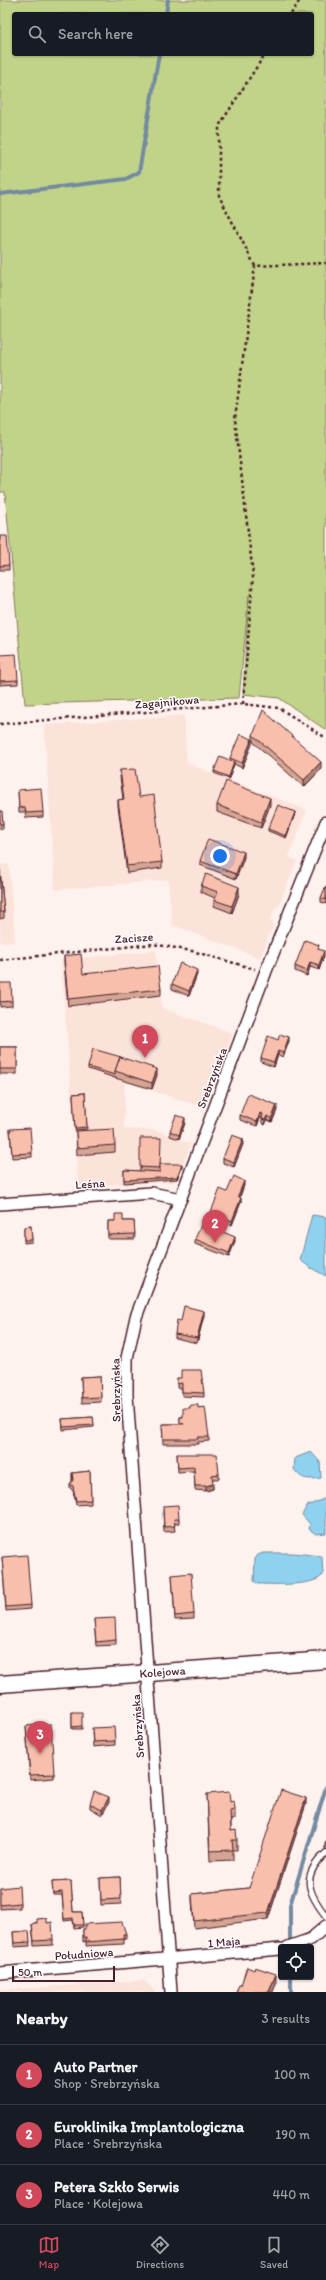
<!DOCTYPE html>
<html lang="en">
<head>
<meta charset="utf-8">
<style>
  :root { --surface:#171b24; --page:#242831; --text:#f1f3f6; --muted:#9ea1a6; --line:#363941; --accent:#d1495b }
  body { margin:0; font-family:Itim,sans-serif; background:var(--page); color:var(--text) }
  .controls { position:absolute; right:12px; bottom:12px; display:grid; overflow:hidden; border-radius:4px; box-shadow:0 1px 3px #0004 }
  .controls button { width:36px; height:36px; display:grid; place-items:center; padding:0; border:0; border-bottom:1px solid var(--line); background:var(--surface); color:var(--text); font:20px sans-serif }
  .scale { position:absolute; left:12px; bottom:10px; width:103px; box-sizing:border-box; padding-left:4px; border:2px solid #4a1f2b; border-top:0; font-size:11px; line-height:14px; white-space:nowrap; color:#4a1f2b; -webkit-text-stroke:3px #fff; paint-order:stroke }
  .you { position:absolute; left:220px; top:856px; width:14px; height:14px; margin:-10px; border:3px solid #fff; border-radius:50%; background:#1a73e8; box-shadow:0 0 0 6px #1a73e833 }
  .badge { display:grid; place-items:center; width:26px; height:26px; border-radius:50%; background:var(--accent); color:#fff; font-size:13px; font-weight:700 }
  .pin { position:absolute; translate:-50% -33px; filter:drop-shadow(0 1px 2px #0008) }
  .pin::after { content:''; position:absolute; top:21px; width:14px; height:12px; background:inherit; clip-path:polygon(0 0,100% 0,50% 100%) }
  .list { margin:0; padding:0; list-style:none }
  h2 { display:flex; justify-content:space-between; align-items:center; height:52px; margin:0; padding:0 16px; font-size:17px }
  h2 small { font-size:13px; font-weight:400; color:var(--muted) }
  .list li { display:grid; grid-template-columns:26px 1fr auto; gap:12px; align-items:center; box-sizing:border-box; height:60px; padding:0 16px; border-top:1px solid var(--line) }
  .list b { display:block; font-size:15px; white-space:nowrap }
  .list p { margin:0; font-size:13px; white-space:nowrap; color:var(--muted) }
  .list em { font-size:13px; font-style:normal; color:var(--muted) }
  .icon { flex:none; width:22px; height:22px; fill:none; stroke:currentColor; stroke-width:2; stroke-linecap:round; stroke-linejoin:round }
  .map { position:relative; flex:none; width:326px; height:1992px; overflow:hidden }
  .search { position:absolute; background:var(--surface); box-shadow:0 1px 3px #0004; left:12px; right:12px; top:12px; height:44px; display:flex; align-items:center; gap:10px; box-sizing:border-box; padding:0 14px; border-radius:4px; color:var(--muted); font-size:15px }
  .sheet { height:232px; background:var(--surface) }
  nav { display:flex; justify-content:space-around; align-items:center; box-sizing:border-box; height:56px; border-top:1px solid var(--line); background:var(--surface); font-size:11px; color:var(--muted) }
  nav a { display:grid; justify-items:center; gap:2px }
  nav .on { color:var(--accent) }
  .map>svg:first-child { display:block }
</style>
</head>
<body>
<div class="map">
<svg width="326" height="1992" viewBox="0 0 326 1992">
  <rect width="100%" height="100%" fill="#fef2ee"/>
  <filter id="ink" filterUnits="userSpaceOnUse"><feTurbulence type="fractalNoise" baseFrequency=".025" numOctaves="2"/><feDisplacementMap in="SourceGraphic" scale="8" xChannelSelector="R" yChannelSelector="G"/><feConvolveMatrix kernelMatrix="1 2 1 2 8 2 1 2 1" color-interpolation-filters="sRGB"/></filter>
  <g filter="url(#ink)">
    <g fill="#fce3da">
      <polygon points="184,715 187,763 307,810 289,857 297,860 278,908 276,907 270,921 274,924 260,958 172,925 168,880 55,890 44,725"/>
      <polygon points="0,864 9,864 15,942 0,943"/>
      <polygon points="156,950 162,1008 233,1033 205,1108 125,1082 124,1129 155,1130 191,1144 176,1182 78,1186 61,960"/>
      <polygon points="144,1980 156,1992 0,1992 0,1990"/>
    </g>
    <path fill="#c0d388" stroke="#85795a" fill-rule="evenodd" d="M0,0h326v730l-47,-32 -36,-4 6,-99 -10,103 -214,6 -20,-212h-5zM14,14h298v40h-298z"/>
    <g fill="#8ed2f0" stroke="#738aa1">
      <polygon points="312,1215 326,1217 326,1276 311,1268 300,1260"/>
      <path d="M311,1452l9,10 1,16c-13,2 -20,2 -27,-9l1,-11z"/>
      <polygon points="326,1498 326,1533 316,1534 309,1529 310,1524 302,1515 307,1506"/>
      <path d="M263,1553h30l29,3 1,19c-10,12 -49,9 -65,9l-4,-3 1,-22 3,-4z"/>
    </g>
    <g fill="none" stroke-linecap="round" stroke-linejoin="round">
      <g stroke="#738aa1" stroke-width="4">
        <polyline points="166,14 168,0"/>
        <polyline points="0,194 126,179 139,172 159,54"/>
        <polyline points="290,1940 290,1905 326,1787"/>
        <polyline points="291,1977 291,1992"/>
      </g>
      <g stroke="#4a1f2b" stroke-width="8">
        <path id="lane" d="M326,1853c-25,22 -19,39 0,63"/>
      </g>
      <g stroke="#4a1f2b" stroke-width="14">
        <g id="street">
          <polyline points="0,1204 151,1193 181,1199"/>
          <polyline points="288,1947 311,1939 326,1926"/>
          <polyline points="0,1973 281,1949"/>
          <polyline points="171,1992 127,1396 127,1358 136,1317 266,971 326,822"/>
        </g>
      </g>
      <g stroke="#4a1f2b" stroke-width="19">
        <g id="secondary">
          <path id="s1" d="M0,1684l326,-24"/>
        </g>
      </g>
      <g stroke="#4a1f2b" stroke-width="2.5" stroke-dasharray="3 3" stroke-linecap="butt">
        <polyline points="291,14 300,0"/>
        <polyline points="255,266 219,196 219,126 265,54"/>
        <polyline points="243,704 253,575 235,419 255,266 326,263"/>
        <polyline points="0,724 243,704 279,708 326,738"/>
        <polyline points="0,960 153,944 192,951 255,969"/>
      </g>
      <use href="#lane" stroke="#fff" stroke-width="5.5"/>
      <use href="#street" stroke="#fff" stroke-width="11"/>
      <use href="#secondary" stroke="#fff" stroke-width="16"/>
    </g>
    <g fill="#d5a594" stroke="#4a1f2b">
      <polygon points="0,536 9,565 9,570 0,570"/>
      <polygon points="0,655 18,680 18,684 0,685"/>
      <polygon points="253,735 321,769 304,787 253,742"/>
      <polygon points="252,744 242,768 234,764 229,779 214,773 214,771 230,760 230,758"/>
      <polygon points="120,770 162,862 162,868 127,873 118,806 118,800 123,799 120,777"/>
      <polygon points="18,790 43,812 43,817 26,818 25,812 19,812"/>
      <polygon points="217,805 270,805 261,828 217,812"/>
      <polygon points="0,811 3,824 3,829 0,829"/>
      <polygon points="295,814 286,838 268,831 268,829"/>
      <polygon points="244,857 236,879 200,865 200,861"/>
      <polygon points="0,870 4,912 4,918 0,919"/>
      <polygon points="201,886 239,894 232,913 214,906 214,900 215,898 201,892"/>
      <polygon points="326,886 326,904 321,902 321,898"/>
      <polygon points="319,949 324,956 319,970 310,967 307,976 295,971 295,966"/>
      <polygon points="64,956 83,974 161,989 161,995 68,1006 64,963"/>
      <polygon points="197,974 189,996 172,989 172,984"/>
      <polygon points="0,983 12,1001 12,1006 0,1007"/>
      <polygon points="278,1040 289,1041 283,1057 278,1055 274,1067 261,1062 261,1058"/>
      <rect x="0" y="1047" width="17" height="27"/>
      <polygon points="121,1058 157,1075 152,1089 115,1078 115,1077 115,1078 88,1069 88,1067"/>
      <polygon points="85,1093 87,1129 75,1130 73,1094"/>
      <polygon points="277,1110 272,1122 267,1120 265,1125 262,1123 262,1118 260,1118 257,1126 240,1120 240,1115"/>
      <polygon points="185,1123 179,1139 170,1136 170,1131"/>
      <polygon points="10,1129 32,1153 32,1157 12,1158"/>
      <polygon points="76,1131 115,1145 115,1152 77,1155"/>
      <polygon points="243,1144 234,1167 223,1163 223,1158"/>
      <polygon points="160,1164 182,1166 177,1179 124,1183 124,1170 140,1171 140,1167"/>
      <polygon points="244,1185 240,1197 241,1202 232,1225 211,1217 211,1212 227,1192"/>
      <polygon points="108,1221 134,1221 135,1239 108,1239"/>
      <polygon points="31,1226 32,1242 24,1243 24,1227"/>
      <polygon points="195,1239 235,1241 229,1257 195,1244"/>
      <polygon points="204,1315 197,1343 175,1338 175,1334 181,1321"/>
      <polygon points="100,1376 101,1402 82,1403 81,1377"/>
      <polygon points="177,1378 204,1393 204,1397 182,1396 182,1388 177,1388"/>
      <polygon points="198,1408 209,1437 209,1441 198,1442 198,1444 163,1444 162,1424 180,1424 180,1417 183,1417"/>
      <polygon points="93,1417 94,1427 63,1430 62,1419"/>
      <polygon points="177,1454 219,1474 219,1479 212,1479 213,1489 206,1491 195,1490 194,1471 178,1472"/>
      <polygon points="90,1471 91,1504 76,1505 73,1491 70,1488 70,1484 72,1481 72,1473"/>
      <polygon points="163,1510 179,1519 179,1523 174,1524 175,1531 164,1532"/>
      <polygon points="2,1557 31,1605 31,1609 6,1611"/>
      <polygon points="172,1575 194,1614 194,1619 175,1620"/>
      <polygon points="94,1619 116,1640 116,1645 96,1646"/>
      <polygon points="72,1712 82,1726 82,1729 72,1729"/>
      <polygon points="26,1726 54,1774 54,1778 30,1780"/>
      <polygon points="92,1732 115,1741 115,1745 93,1747"/>
      <polygon points="207,1794 230,1802 235,1809 235,1819 231,1820 231,1831 237,1840 237,1850 233,1850 233,1860 210,1861"/>
      <polygon points="109,1802 102,1815 90,1808 90,1804"/>
      <polygon points="306,1804 268,1919 194,1928 192,1901 192,1894 249,1888"/>
      <polygon points="326,1841 326,1850 325,1849 325,1842"/>
      <polygon points="120,1877 121,1904 101,1905 100,1878"/>
      <polygon points="71,1881 73,1912 82,1912 83,1927 74,1928 73,1920 64,1921 62,1895 53,1895 52,1882"/>
      <polygon points="0,1888 20,1903 20,1908 0,1909"/>
      <polygon points="47,1923 53,1940 53,1945 34,1946 32,1924"/>
      <polygon points="83,1929 126,1934 126,1939 124,1939 124,1944 86,1946 86,1941 83,1942"/>
      <polygon points="29,1931 30,1946 14,1947 13,1932"/>
    </g>
    <g fill="#ae8678" stroke="#4a1f2b">
      <polygon points="252,739 252,744 242,768 242,763"/>
      <polygon points="234,762 234,764 229,779 229,777"/>
      <polygon points="321,762 321,769 304,787 304,780"/>
      <polygon points="270,798 270,805 261,828 261,822"/>
      <polygon points="295,812 295,814 286,838 286,836"/>
      <polygon points="244,852 244,857 236,879 236,874"/>
      <polygon points="239,887 239,894 232,913 232,906"/>
      <polygon points="324,951 324,956 319,970 319,965"/>
      <polygon points="310,962 310,967 307,976 307,971"/>
      <polygon points="197,970 197,974 189,996 189,991"/>
      <polygon points="289,1037 289,1041 283,1057 283,1053"/>
      <polygon points="278,1051 278,1055 274,1067 274,1062"/>
      <polygon points="157,1069 157,1075 152,1089 152,1083"/>
      <polygon points="277,1105 277,1110 272,1122 272,1118"/>
      <polygon points="260,1113 260,1118 257,1126 257,1122"/>
      <polygon points="267,1116 267,1120 265,1125 265,1120"/>
      <polygon points="185,1118 185,1123 179,1139 179,1135"/>
      <polygon points="243,1139 243,1144 234,1167 234,1162"/>
      <polygon points="182,1164 182,1166 177,1179 177,1177"/>
      <polygon points="244,1181 244,1185 238,1201 238,1196"/>
      <polygon points="241,1198 241,1202 232,1225 232,1221"/>
      <polygon points="235,1237 235,1241 229,1257 229,1253"/>
      <polygon points="204,1311 204,1315 197,1343 197,1338"/>
      <polygon points="213,1484 213,1489 206,1491 206,1486"/>
      <polygon points="109,1797 109,1802 102,1815 102,1810"/>
      <polygon points="306,1798 306,1804 268,1919 268,1913"/>
      <polygon points="276,1974 276,1984 273,1992 269,1992"/>
    </g>
    <g fill="#f8c0ac" stroke="#4a1f2b">
      <polygon points="0,536 7,536 9,565 0,566"/>
      <polygon points="16,654 18,680 0,681 0,655"/>
      <polygon points="263,710 321,762 304,780 253,735"/>
      <polygon points="240,734 252,739 242,763 230,758"/>
      <polygon points="220,756 234,762 229,777 214,771"/>
      <polygon points="135,769 139,797 154,795 162,862 127,866 118,800 124,799 120,770"/>
      <polygon points="226,781 270,798 261,822 217,805"/>
      <polygon points="41,788 43,812 26,813 25,807 19,808 18,790"/>
      <polygon points="278,805 295,812 286,836 268,829"/>
      <polygon points="0,811 2,811 3,824 0,824"/>
      <polygon points="208,839 244,852 236,874 200,861"/>
      <polygon points="0,870 4,912 0,912"/>
      <polygon points="206,874 239,887 232,906 214,900 218,892 201,886"/>
      <polygon points="326,886 326,900 321,898"/>
      <polygon points="305,940 319,945 318,949 324,951 319,965 310,962 307,971 295,966"/>
      <polygon points="81,954 83,974 158,966 161,989 68,999 64,956"/>
      <polygon points="180,963 197,970 189,991 172,984"/>
      <polygon points="0,983 11,983 12,1001 0,1002"/>
      <polygon points="280,1034 289,1037 283,1053 278,1051 274,1062 261,1058 268,1036 278,1040"/>
      <rect x="0" y="1047" width="17" height="22"/>
      <polygon points="93,1049 121,1057 120,1057 115,1071 115,1075 88,1067"/>
      <polygon points="120,1057 157,1069 152,1083 115,1071"/>
      <polygon points="85,1093 87,1127 75,1128 73,1094"/>
      <polygon points="248,1094 277,1105 272,1118 267,1116 265,1120 262,1119 263,1114 260,1113 257,1122 240,1115"/>
      <polygon points="176,1115 185,1118 179,1135 170,1131"/>
      <polygon points="30,1128 32,1153 12,1154 10,1129"/>
      <polygon points="114,1129 115,1145 77,1148 76,1131"/>
      <polygon points="232,1135 243,1139 234,1162 223,1158"/>
      <polygon points="140,1138 161,1138 160,1168 140,1167"/>
      <polygon points="160,1164 182,1164 177,1177 124,1180 124,1170 160,1172"/>
      <polygon points="234,1176 244,1181 238,1196 241,1198 232,1221 211,1212 220,1189 227,1192"/>
      <polygon points="115,1214 123,1214 123,1221 134,1221 135,1234 108,1235 108,1221 115,1221"/>
      <polygon points="202,1223 235,1237 229,1253 195,1239"/>
      <polygon points="31,1226 32,1240 24,1240 24,1227"/>
      <polygon points="184,1306 204,1311 197,1338 175,1334 177,1320 181,1321"/>
      <polygon points="181,1370 201,1370 204,1393 182,1392 182,1383 177,1384 177,1378 181,1378"/>
      <polygon points="100,1376 101,1397 82,1398 81,1377"/>
      <polygon points="190,1405 198,1405 198,1408 205,1407 209,1437 198,1437 198,1439 163,1439 162,1424 184,1424 180,1422 180,1417 183,1417 183,1408 190,1408"/>
      <polygon points="93,1417 94,1425 63,1427 62,1419"/>
      <polygon points="177,1454 217,1454 219,1474 212,1475 213,1484 206,1486 195,1486 194,1467 178,1468"/>
      <polygon points="90,1471 91,1500 76,1501 73,1486 70,1484 73,1480 72,1473"/>
      <polygon points="178,1505 179,1519 174,1519 175,1526 164,1527 163,1506"/>
      <polygon points="27,1555 31,1605 6,1607 2,1557"/>
      <polygon points="191,1573 194,1614 175,1616 172,1575"/>
      <polygon points="115,1618 116,1640 96,1642 94,1619"/>
      <polygon points="72,1712 82,1712 82,1726 72,1727"/>
      <polygon points="51,1724 54,1774 30,1775 26,1726"/>
      <polygon points="114,1727 115,1741 93,1742 92,1728"/>
      <polygon points="281,1790 306,1798 268,1913 194,1921 192,1894 249,1888"/>
      <polygon points="94,1791 109,1797 102,1810 90,1804"/>
      <polygon points="229,1792 230,1802 234,1801 235,1809 230,1810 231,1831 236,1830 237,1840 232,1840 233,1850 210,1851 207,1794"/>
      <polygon points="120,1877 121,1899 101,1900 100,1878"/>
      <polygon points="71,1881 73,1912 82,1912 83,1925 74,1925 73,1918 64,1919 62,1892 53,1893 52,1882"/>
      <polygon points="19,1886 20,1903 0,1905 0,1888"/>
      <polygon points="47,1918 47,1923 52,1922 53,1940 34,1941 32,1924 37,1924 37,1919"/>
      <polygon points="122,1922 126,1934 123,1934 124,1939 86,1942 86,1937 83,1937 83,1929 85,1929 85,1924"/>
      <polygon points="29,1931 30,1942 14,1943 13,1932"/>
      <polygon points="247,1967 254,1970 255,1967 276,1974 269,1992 236,1992 239,1985 241,1985"/>
    </g>
  </g>
  <g text-anchor="middle" stroke-width="3" stroke-linejoin="round" paint-order="stroke">
    <g font-size="12" fill="#4a1f2b" stroke="#fff">
      <text transform="translate(167 702) rotate(-5)" y="4">Zagajnikowa</text>
      <text transform="translate(134 938) rotate(-4)" y="4">Zacisze</text>
      <text transform="translate(212 1078) rotate(-69)" y="4">Srebrzyńska</text>
      <text transform="translate(90 1184) rotate(-4)" y="4">Leśna</text>
      <text transform="translate(116 1390) rotate(-91)" y="4">Srebrzyńska</text>
      <text dy="4" stroke="none"><textPath href="#s1" startOffset="163">Kolejowa</textPath></text>
      <text transform="translate(138 1726) rotate(-94)" y="4">Srebrzyńska</text>
      <text transform="translate(224 1942) rotate(-5)" y="4">1 Maja</text>
      <text transform="translate(84 1954) rotate(-4)" y="4">Południowa</text>
    </g>
  </g>
</svg>
<div class="controls">
<button><svg class="icon" aria-label="locate" viewBox="0 0 24 24"><circle cx="12" cy="12" r="6"/><path d="M12 2v4M12 18v4M2 12h4M18 12h4"/></svg></button>
</div>
<div class="scale">50 m</div>
<div class="you"></div>
<div class="pin badge" style="left:145px;top:1058px">1</div>
<div class="pin badge" style="left:215px;top:1243px">2</div>
<div class="pin badge" style="left:40px;top:1754px">3</div>
<div class="search"><svg class="icon" aria-label="search" viewBox="0 0 24 24"><circle cx="10" cy="10" r="6"/><path d="M15 15l6 6"/></svg>Search here</div>
</div>
<section class="sheet">
<h2>Nearby<small>3 results</small></h2>
<ul class="list">
<li><span class="badge">1</span><div><b>Auto Partner</b><p>Shop · Srebrzyńska</p></div><em>100 m</em></li>
<li><span class="badge">2</span><div><b>Euroklinika Implantologiczna</b><p>Place · Srebrzyńska</p></div><em>190 m</em></li>
<li><span class="badge">3</span><div><b>Petera Szkło Serwis</b><p>Place · Kolejowa</p></div><em>440 m</em></li>
</ul>
</section>
<nav>
<a class="on"><svg class="icon" aria-label="map" viewBox="0 0 24 24"><path d="M3 6l6-2 6 2 6-2v14l-6 2-6-2-6 2zM9 4v14M15 6v14"/></svg>Map</a>
<a><svg class="icon" aria-label="directions" viewBox="0 0 24 24"><path d="M12 3l9 9-9 9-9-9zM9 14v-3h6M13 9l2 2-2 2"/></svg>Directions</a>
<a><svg class="icon" aria-label="saved" viewBox="0 0 24 24"><path d="M7 4h10v16l-5-4-5 4z"/></svg>Saved</a>
</nav>
</body>
</html>
